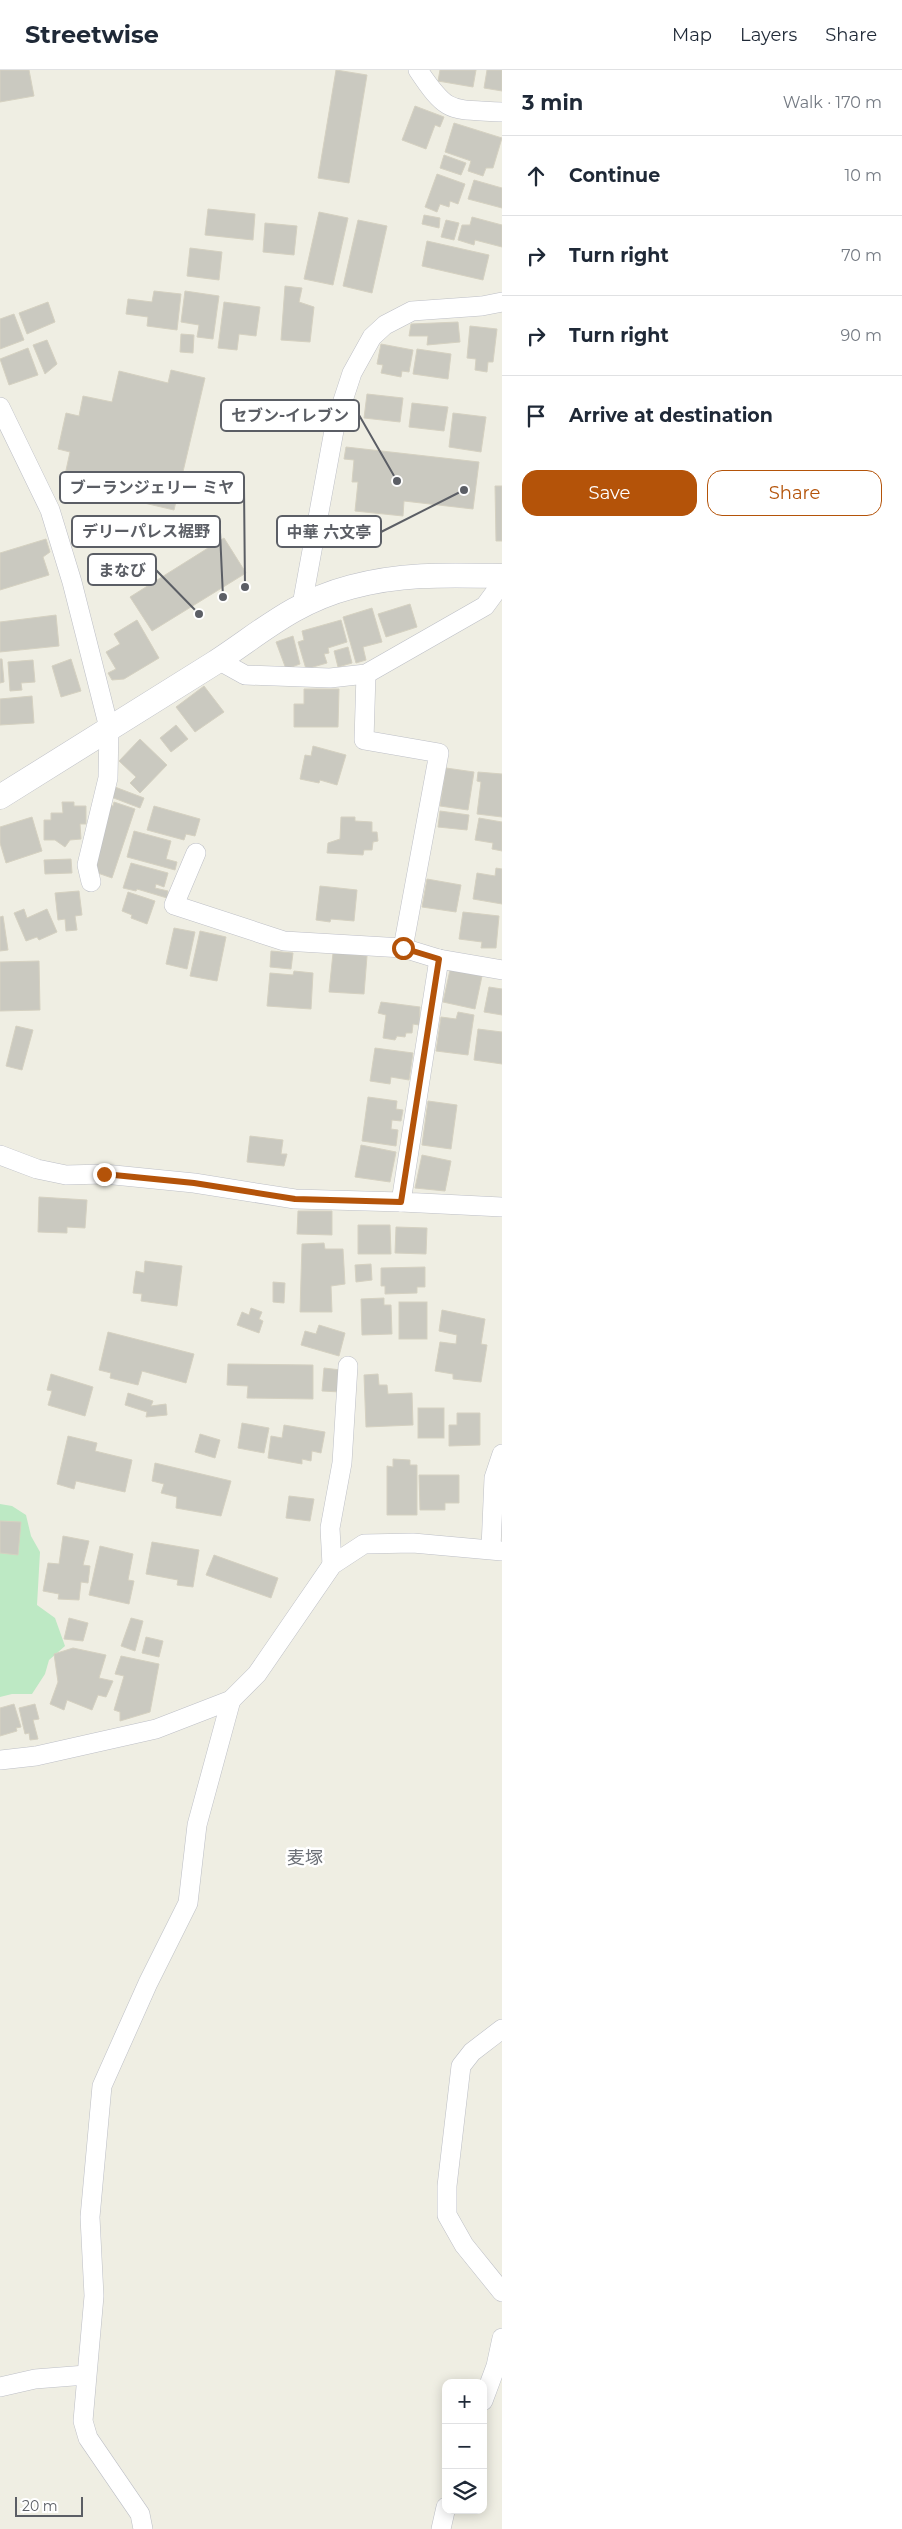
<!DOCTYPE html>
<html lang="en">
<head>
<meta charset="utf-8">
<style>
  :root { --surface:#fff; --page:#f2f2f3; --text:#1f2937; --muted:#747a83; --line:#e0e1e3; --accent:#b45309 }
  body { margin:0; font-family:Montserrat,"Noto Sans JP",sans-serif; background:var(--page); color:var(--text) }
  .controls { position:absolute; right:15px; bottom:15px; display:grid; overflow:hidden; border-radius:10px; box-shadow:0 2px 12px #0003 }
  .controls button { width:45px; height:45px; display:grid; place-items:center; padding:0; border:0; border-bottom:1px solid var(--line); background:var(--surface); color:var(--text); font:25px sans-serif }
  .scale { position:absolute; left:15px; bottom:12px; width:68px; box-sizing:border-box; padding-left:5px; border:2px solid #5b5e65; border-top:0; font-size:14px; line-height:18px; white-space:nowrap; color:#5b5e65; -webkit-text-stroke:4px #fff; paint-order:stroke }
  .stop { position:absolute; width:15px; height:15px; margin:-11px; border:4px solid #b45309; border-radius:50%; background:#fff }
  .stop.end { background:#b45309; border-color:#fff; box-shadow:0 1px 5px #0008 }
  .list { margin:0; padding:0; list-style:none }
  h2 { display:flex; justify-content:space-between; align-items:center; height:65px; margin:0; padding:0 20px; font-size:21px }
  h2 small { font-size:16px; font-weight:400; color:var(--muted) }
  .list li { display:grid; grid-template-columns:32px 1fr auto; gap:15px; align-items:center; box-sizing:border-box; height:80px; padding:0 20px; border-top:1px solid var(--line) }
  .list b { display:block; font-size:19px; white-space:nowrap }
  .list em { font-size:16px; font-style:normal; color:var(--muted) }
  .actions { display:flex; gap:10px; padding:15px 20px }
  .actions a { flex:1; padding:11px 0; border:1px solid var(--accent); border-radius:15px; text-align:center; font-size:18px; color:var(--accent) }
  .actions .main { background:var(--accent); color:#fff }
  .icon { flex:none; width:28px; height:28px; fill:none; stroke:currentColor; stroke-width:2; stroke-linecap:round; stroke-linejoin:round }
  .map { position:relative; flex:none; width:502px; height:2459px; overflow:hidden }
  header { display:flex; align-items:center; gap:30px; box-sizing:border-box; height:70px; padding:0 25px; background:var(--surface); border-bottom:1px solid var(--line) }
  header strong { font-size:24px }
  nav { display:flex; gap:28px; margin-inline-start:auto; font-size:18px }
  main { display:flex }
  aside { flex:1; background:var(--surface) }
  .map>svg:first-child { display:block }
</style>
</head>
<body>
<header>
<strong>Streetwise</strong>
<nav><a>Map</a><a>Layers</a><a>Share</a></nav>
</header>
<main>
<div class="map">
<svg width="502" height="2459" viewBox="0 0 502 2459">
  <rect width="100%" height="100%" fill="#efeee3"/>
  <polygon fill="#bde9c4" points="0,1434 12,1436 26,1445 31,1466 40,1482 37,1535 55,1548 65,1576 49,1590 45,1604 32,1624 12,1624 0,1627"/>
  <g fill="#cac9c0" stroke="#d5d1c1">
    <polygon points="0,0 29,0 34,26 0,32"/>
    <polygon points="336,0 367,5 349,113 318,108"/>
    <polygon points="440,0 476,0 473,17 438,11"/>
    <polygon points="487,0 502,0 502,21 484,18"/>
    <polygon points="415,36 444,47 440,57 435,55 426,79 402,70"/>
    <polygon points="454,53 502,68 493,98 486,98 483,106 468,101 471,91 445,82"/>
    <polygon points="444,85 466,93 461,105 440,98"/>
    <polygon points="437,104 465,114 458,134 450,131 449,137 440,134 437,142 425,137"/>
    <polygon points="474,110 502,118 502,138 468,129"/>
    <polygon points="208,139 255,144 253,170 205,165"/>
    <polygon points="319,142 348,148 333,215 304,209"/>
    <polygon points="424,145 440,148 439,158 422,154"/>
    <polygon points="472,147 502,155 502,177 475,170 474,175 458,170 462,155 470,155"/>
    <polygon points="358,150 387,156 372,223 343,216"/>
    <polygon points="446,150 459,153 454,170 441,167"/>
    <polygon points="265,153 297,156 294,185 263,182"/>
    <polygon points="427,171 489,185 483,210 422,196"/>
    <polygon points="190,178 222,182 219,210 187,206"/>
    <polygon points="285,216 302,218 299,232 314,237 310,272 281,270"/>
    <polygon points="154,221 181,224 177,260 147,256 148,247 126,244 128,229 152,232"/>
    <polygon points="185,221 219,226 213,269 197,267 199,255 181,252"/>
    <polygon points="48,232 55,252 27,264 19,243"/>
    <polygon points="224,232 260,237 256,266 239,264 237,280 218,278"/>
    <polygon points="14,244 24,270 0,279 0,249"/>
    <polygon points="458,252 460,272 427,275 428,266 409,266 411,254"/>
    <polygon points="470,256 497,259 493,292 488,292 487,302 475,300 476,289 467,288"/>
    <polygon points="181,264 194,265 193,283 180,282"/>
    <polygon points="47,270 57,294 45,304 33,275"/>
    <polygon points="381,274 413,280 409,302 402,301 401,307 381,303 383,295 377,294"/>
    <polygon points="28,278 38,305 9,315 0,289"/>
    <polygon points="417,279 451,284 448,309 413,304"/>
    <polygon points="171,300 205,308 174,440 63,414 70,382 58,379 66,343 79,346 83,326 112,332 119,301 168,313"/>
    <polygon points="367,324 403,328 400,352 364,348"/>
    <polygon points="412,333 448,337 444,361 409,357"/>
    <polygon points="453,343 486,347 481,382 449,377"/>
    <polygon points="346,377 479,392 473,439 404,431 403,446 355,441 358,412 352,412 354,390 344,389"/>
    <polygon points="495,416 502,416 502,471 496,471"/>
    <polygon points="224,468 246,503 152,561 130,527"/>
    <polygon points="46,469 50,482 43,487 49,505 0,520 0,483"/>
    <polygon points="410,534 417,557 386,567 378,544"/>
    <polygon points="372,538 382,572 363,577 366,590 356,593 343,547"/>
    <polygon points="56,545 59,576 0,582 0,552"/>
    <polygon points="137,550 159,588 124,609 112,610 108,603 116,599 106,582 120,574 114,564"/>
    <polygon points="341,550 347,572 328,578 329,583 324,584 327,593 306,599 298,572 304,570 302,561"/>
    <polygon points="293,566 300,594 286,599 276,572"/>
    <polygon points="348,577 352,593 338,597 334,581"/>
    <polygon points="0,589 2,589 4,612 0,613"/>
    <polygon points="71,589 81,621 61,627 52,596"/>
    <polygon points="33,590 35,612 21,613 22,620 10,621 8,592"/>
    <polygon points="204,616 224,642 195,662 176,637"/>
    <polygon points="304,619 339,619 338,657 294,657 294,634 304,634"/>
    <polygon points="32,626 34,653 0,655 0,629"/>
    <polygon points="176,655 188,669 171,682 160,668"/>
    <polygon points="140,669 167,695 140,723 130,713 136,707 119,691"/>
    <polygon points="313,676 346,685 337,715 320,710 319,713 300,709 305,685 311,686"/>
    <polygon points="446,698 474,702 468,740 440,736"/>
    <polygon points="478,702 502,704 502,747 477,744 481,712 477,711"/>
    <polygon points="115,717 144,728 140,738 111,727"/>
    <polygon points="62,732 74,732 74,736 86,736 86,754 80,754 81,769 70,770 65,777 55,770 44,770 44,750 51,750 51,743 63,743"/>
    <polygon points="114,732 135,739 112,808 92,801 107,753 102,752 108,735 113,736"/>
    <polygon points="154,736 200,749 195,766 186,764 184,770 147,760"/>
    <polygon points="440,741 469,745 467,760 438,757"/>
    <polygon points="32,747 42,781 6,793 0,773 0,757"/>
    <polygon points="341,747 355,747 355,751 372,752 372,762 377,762 378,771 373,772 372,780 364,780 363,785 327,783 328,773 340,769"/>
    <polygon points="479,748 502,752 502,781 492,779 493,773 475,770"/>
    <polygon points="134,761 171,771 166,789 177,792 175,800 127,787"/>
    <polygon points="71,789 72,803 45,804 44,790"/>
    <polygon points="131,793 168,803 164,817 156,814 155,818 168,821 167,828 137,819 136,821 123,818"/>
    <polygon points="496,798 502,799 502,834 473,829 477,803 495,806"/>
    <polygon points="427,809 461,815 456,842 422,837"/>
    <polygon points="320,816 357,820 354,851 331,849 330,852 316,850"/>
    <polygon points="79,821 82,845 75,846 77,860 66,861 65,849 58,850 55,823"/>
    <polygon points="128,822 155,831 147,854 131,848 132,845 122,841"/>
    <polygon points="24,839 27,848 47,839 57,862 39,870 37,867 26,871 14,843"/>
    <polygon points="463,842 499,846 496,878 481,878 482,872 459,869"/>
    <polygon points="3,846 8,880 0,881 0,847"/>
    <polygon points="174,858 195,862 187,899 166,894"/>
    <polygon points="200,861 226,867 217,911 190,906"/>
    <polygon points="271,881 293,883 291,899 270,897"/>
    <polygon points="333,883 367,886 364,924 329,922"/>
    <polygon points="39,891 40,940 0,941 0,892"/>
    <polygon points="450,900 482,906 475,939 443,932"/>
    <polygon points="294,901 313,903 311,939 267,936 270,903 293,905"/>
    <polygon points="489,917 502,919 502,945 484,942"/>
    <polygon points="381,932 420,937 419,955 413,954 412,963 406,963 405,967 397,966 395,970 383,968 386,945 378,943"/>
    <polygon points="458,942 474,945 468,985 436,981 441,947 456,949"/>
    <polygon points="16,956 33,960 22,1000 6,996"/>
    <polygon points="478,959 502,962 502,994 474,990"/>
    <polygon points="375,978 413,983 409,1010 391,1007 390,1014 370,1011"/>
    <polygon points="368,1027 397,1031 396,1039 403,1040 401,1051 392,1050 391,1059 398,1060 396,1076 362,1071"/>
    <polygon points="428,1031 457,1035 451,1079 422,1075"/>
    <polygon points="250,1066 283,1070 281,1084 287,1084 284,1096 247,1092"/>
    <polygon points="361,1075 396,1082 390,1112 355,1107"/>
    <polygon points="422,1085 451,1091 445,1121 415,1118"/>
    <polygon points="39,1127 87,1130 85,1158 67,1157 67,1163 38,1162"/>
    <polygon points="298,1141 332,1141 332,1165 297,1164"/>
    <polygon points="358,1155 390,1155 391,1184 358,1184"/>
    <polygon points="396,1157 427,1158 426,1184 395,1183"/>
    <polygon points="324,1173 325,1179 343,1179 345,1214 331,1216 332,1242 300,1242 302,1174"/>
    <polygon points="145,1191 182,1196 177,1236 141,1231 142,1224 133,1223 136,1201 144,1203"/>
    <polygon points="371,1194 372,1210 356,1212 355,1195"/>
    <polygon points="425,1197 425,1217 417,1217 417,1223 385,1224 385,1216 381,1216 381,1198"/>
    <polygon points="273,1212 285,1213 284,1233 273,1232"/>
    <polygon points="384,1228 384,1235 391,1235 392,1264 362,1265 361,1229"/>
    <rect x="399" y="1232" width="28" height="37"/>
    <polygon points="251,1238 262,1242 259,1249 263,1251 259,1263 237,1255 242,1242 249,1245"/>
    <polygon points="442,1240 485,1249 481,1274 487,1275 481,1312 453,1309 453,1304 435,1301 440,1272 456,1274 457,1265 439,1261"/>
    <polygon points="319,1255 345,1263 339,1286 301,1275 305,1261 316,1264"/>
    <polygon points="108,1262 194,1284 186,1313 142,1301 138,1315 110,1308 111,1303 99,1300"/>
    <polygon points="228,1294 313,1295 313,1329 247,1328 248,1316 227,1315"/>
    <polygon points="324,1298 341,1300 340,1322 322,1321"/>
    <polygon points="51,1304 93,1317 85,1346 48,1335 52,1321 47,1320"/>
    <polygon points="378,1304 379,1315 387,1315 388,1324 412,1323 413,1355 366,1357 364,1305"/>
    <polygon points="128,1323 153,1331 151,1336 166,1334 167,1345 146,1347 147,1342 125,1335"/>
    <rect x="418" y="1338" width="26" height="30"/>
    <polygon points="457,1343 480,1343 480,1375 449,1376 449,1355 457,1355"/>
    <polygon points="242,1353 269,1358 264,1383 238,1378"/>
    <polygon points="284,1355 325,1362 321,1383 312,1381 311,1391 302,1389 302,1394 268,1388 271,1366 282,1368"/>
    <polygon points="200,1364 220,1370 215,1388 195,1382"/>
    <polygon points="68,1366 97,1373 95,1381 132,1390 125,1422 76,1411 74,1419 57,1414"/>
    <polygon points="393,1389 410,1390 410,1395 417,1395 417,1445 387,1445 387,1396 393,1397"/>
    <polygon points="155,1393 231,1411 221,1446 176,1438 177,1427 161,1423 164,1414 152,1411"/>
    <polygon points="419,1405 459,1405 459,1433 445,1433 445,1440 420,1440"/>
    <polygon points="289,1426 314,1429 310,1451 286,1448"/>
    <polygon points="0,1451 21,1452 18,1485 0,1483"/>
    <polygon points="63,1466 89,1471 83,1495 90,1496 88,1513 81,1512 79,1530 58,1529 59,1524 43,1521 48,1493 59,1494"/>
    <polygon points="152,1472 199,1480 193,1517 177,1515 178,1510 146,1504"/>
    <polygon points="100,1476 133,1484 128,1510 134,1511 129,1534 89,1525"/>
    <polygon points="214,1485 278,1508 271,1528 206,1505"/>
    <polygon points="69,1548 88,1553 83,1571 64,1569"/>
    <polygon points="131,1548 143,1551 135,1581 121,1576"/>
    <polygon points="146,1567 163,1571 159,1587 142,1583"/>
    <polygon points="73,1578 106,1585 99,1608 113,1611 106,1627 98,1625 92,1640 67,1630 64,1640 50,1634 58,1612 54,1584"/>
    <polygon points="121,1586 159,1594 150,1642 120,1651 120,1642 114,1640 124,1606 115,1604"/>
    <polygon points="14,1634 21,1657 16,1658 17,1661 0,1666 0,1638"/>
    <polygon points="35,1634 39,1649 33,1650 38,1669 30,1670 29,1663 25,1664 19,1638"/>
  </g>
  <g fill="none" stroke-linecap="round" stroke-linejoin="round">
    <g stroke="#bdbfc6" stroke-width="20">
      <g id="minor">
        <path d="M418,0c30,45 32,39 84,42"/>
        <polyline points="0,337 50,440 72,512 109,658 108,708 87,795 91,812"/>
        <polyline points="302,535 335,355 352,303 372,267 385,255 412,241 482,236 502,232"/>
        <polyline points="218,590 245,605 330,608 366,604 485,536 502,513"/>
        <polyline points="366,604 364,670 439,683 403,878"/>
        <polyline points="196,783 174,835 284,871 403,878 439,889 502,900"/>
        <polyline points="439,889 401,1132 502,1137"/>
        <polyline points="0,1085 37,1099 66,1105 104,1104 194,1113 295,1129 401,1132"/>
        <polyline points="491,1478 494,1408 502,1384"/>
        <polyline points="332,1495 330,1458 342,1393 348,1296"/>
        <polyline points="0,1690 36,1686 156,1659 231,1630 257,1604 332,1495 364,1474 413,1473 502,1481"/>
        <polyline points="502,1959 472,1982 461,1996 447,2116 447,2145 464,2175 502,2222"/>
        <polyline points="0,2317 35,2309 86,2305"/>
        <polyline points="483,2331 496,2296 502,2268"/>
        <polyline points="143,2459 140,2444 88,2368 83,2351 94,2226 90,2147 102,2016 148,1913 188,1833 197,1755 231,1630"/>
        <polyline points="441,2459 446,2437"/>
      </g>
    </g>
    <g stroke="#bdbfc6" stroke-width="25">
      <path id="tertiary" d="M0,727c72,-45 144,-90 216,-135 47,-31 78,-60 135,-75 52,-14 98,-12 151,-11"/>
    </g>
    <use href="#minor" stroke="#fff" stroke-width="19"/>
    <use href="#tertiary" stroke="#fff" stroke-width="24"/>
  </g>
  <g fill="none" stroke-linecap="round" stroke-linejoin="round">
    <polyline stroke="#b45309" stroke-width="6" points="104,1104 194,1113 295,1129 401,1132 439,889 403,878"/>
  </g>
  <g text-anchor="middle" stroke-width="5" stroke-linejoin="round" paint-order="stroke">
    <g font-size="18" fill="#6c7077" stroke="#fff">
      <text x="305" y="1794">麦塚</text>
    </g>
  </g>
  <path fill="none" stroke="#5b5e65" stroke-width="2" d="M397 411L359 345M245 517L244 418M223 527L220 462M464 420L381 462M199 544L156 500"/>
  <g fill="#5b5e65" stroke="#fff" stroke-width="2">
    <circle cx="397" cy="411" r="5"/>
    <circle cx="245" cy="517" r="5"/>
    <circle cx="223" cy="527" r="5"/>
    <circle cx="464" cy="420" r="5"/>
    <circle cx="199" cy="544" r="5"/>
  </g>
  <g fill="#fff" stroke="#5b5e65" stroke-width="2">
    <rect x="221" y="330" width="138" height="31" rx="5"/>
    <rect x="60" y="402" width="184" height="31" rx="5"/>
    <rect x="72" y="446" width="148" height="31" rx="5"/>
    <rect x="277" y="446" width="104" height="31" rx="5"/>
    <rect x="88" y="484" width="68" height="31" rx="5"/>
  </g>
  <g font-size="16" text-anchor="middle" font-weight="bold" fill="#5b5e65">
    <text x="290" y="351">セブン-イレブン</text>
    <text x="152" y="423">ブーランジェリー ミヤ</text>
    <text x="146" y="467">デリーパレス裾野</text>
    <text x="329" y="468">中華 六文亭</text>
    <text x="122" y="506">まなび</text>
  </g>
</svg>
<div class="controls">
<button>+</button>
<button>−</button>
<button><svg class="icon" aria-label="layers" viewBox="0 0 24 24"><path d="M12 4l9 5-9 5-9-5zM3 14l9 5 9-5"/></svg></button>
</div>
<div class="scale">20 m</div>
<div class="stop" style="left:403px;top:878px"></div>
<div class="stop end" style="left:104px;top:1104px"></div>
</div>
<aside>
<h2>3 min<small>Walk · 170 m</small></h2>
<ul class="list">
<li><svg class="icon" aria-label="ahead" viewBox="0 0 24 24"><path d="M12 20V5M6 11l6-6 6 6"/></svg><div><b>Continue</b></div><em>10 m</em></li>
<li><svg class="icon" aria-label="right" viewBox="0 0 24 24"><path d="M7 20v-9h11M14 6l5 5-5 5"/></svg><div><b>Turn right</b></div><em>70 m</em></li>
<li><svg class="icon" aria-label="right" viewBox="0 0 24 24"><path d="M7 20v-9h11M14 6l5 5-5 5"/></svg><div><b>Turn right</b></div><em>90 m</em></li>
<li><svg class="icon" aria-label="arrive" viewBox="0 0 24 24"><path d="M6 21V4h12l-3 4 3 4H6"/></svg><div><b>Arrive at destination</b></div></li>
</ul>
<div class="actions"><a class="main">Save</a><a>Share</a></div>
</aside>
</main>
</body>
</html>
